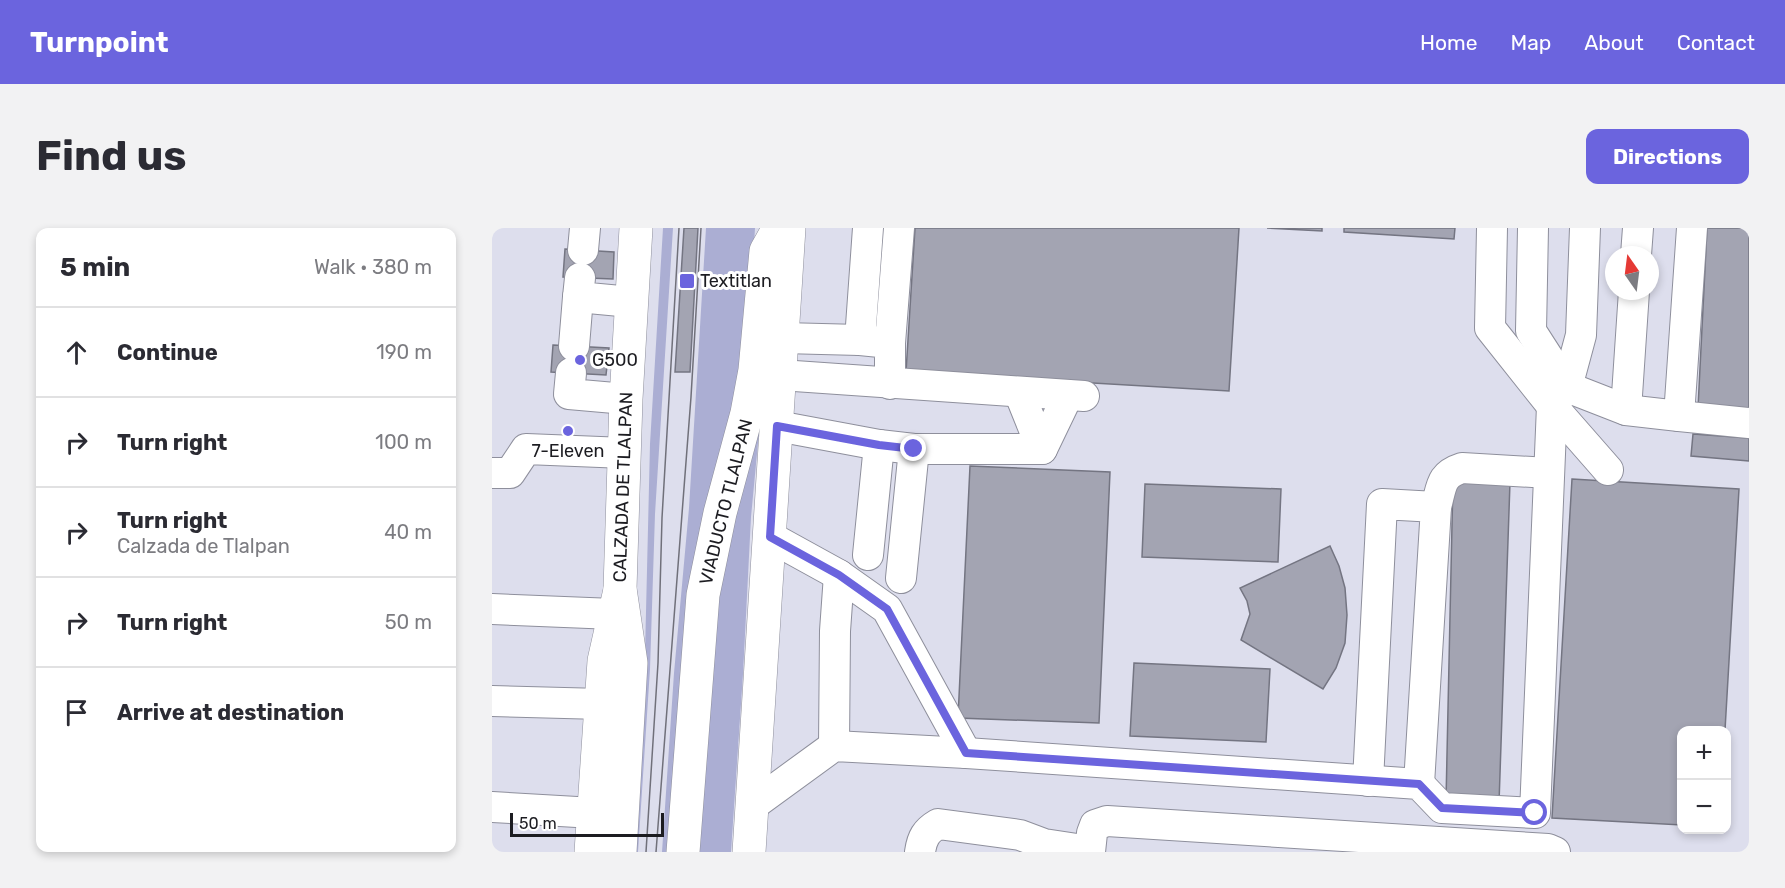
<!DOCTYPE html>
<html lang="en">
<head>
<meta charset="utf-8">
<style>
  :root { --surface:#fff; --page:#f2f2f3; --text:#2b2b33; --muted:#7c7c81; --line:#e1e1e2; --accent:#6b64de }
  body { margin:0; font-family:Rubik,sans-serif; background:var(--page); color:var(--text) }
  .controls { position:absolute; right:18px; bottom:18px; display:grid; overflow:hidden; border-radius:12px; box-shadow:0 3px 9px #0003 }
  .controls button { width:54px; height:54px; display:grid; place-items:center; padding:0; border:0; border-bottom:2px solid var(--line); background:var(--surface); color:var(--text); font:30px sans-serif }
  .compass { position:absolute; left:1113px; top:18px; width:54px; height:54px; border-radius:50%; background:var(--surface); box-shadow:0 3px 9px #0003; rotate:346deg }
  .scale { position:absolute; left:18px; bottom:15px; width:154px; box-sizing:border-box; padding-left:6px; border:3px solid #1c1c21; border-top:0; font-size:16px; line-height:21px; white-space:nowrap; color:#1c1c21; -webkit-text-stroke:4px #fff; paint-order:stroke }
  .stop { position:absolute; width:18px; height:18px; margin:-14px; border:4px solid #6b64de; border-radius:50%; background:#fff }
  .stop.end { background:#6b64de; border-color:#fff; box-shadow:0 2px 6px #0008 }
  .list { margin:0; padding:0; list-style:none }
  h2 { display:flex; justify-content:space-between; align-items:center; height:78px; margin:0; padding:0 24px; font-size:26px }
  h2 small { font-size:20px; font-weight:400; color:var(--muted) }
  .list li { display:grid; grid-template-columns:39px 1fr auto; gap:18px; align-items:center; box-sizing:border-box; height:90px; padding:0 24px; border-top:2px solid var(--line) }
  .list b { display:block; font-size:22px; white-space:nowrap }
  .list p { margin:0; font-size:20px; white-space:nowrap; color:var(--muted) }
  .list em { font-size:20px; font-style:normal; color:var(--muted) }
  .icon { flex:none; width:33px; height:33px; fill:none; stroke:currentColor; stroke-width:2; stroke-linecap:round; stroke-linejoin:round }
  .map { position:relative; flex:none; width:1257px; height:624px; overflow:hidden; border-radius:12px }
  header { display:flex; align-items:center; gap:36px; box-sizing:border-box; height:84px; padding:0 30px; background:var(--accent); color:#fff }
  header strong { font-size:28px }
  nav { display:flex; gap:33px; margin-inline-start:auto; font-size:21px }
  .intro { display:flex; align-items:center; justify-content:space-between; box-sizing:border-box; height:144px; padding:0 36px }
  h1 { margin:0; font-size:42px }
  .button { padding:15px 27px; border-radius:12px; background:var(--accent); color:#fff; font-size:21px; font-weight:700 }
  main { display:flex; gap:36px; padding:0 36px }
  aside { flex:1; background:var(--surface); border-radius:12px; box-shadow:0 3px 9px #0003 }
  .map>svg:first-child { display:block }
</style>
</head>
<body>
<header>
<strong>Turnpoint</strong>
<nav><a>Home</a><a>Map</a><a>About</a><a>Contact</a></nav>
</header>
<div class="intro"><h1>Find us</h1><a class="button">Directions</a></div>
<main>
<aside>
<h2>5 min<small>Walk · 380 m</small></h2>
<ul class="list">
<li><svg class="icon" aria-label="ahead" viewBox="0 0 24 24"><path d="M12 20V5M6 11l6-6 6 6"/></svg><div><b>Continue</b></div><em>190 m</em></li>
<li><svg class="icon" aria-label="right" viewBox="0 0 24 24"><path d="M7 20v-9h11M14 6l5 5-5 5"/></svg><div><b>Turn right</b></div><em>100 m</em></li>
<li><svg class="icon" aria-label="right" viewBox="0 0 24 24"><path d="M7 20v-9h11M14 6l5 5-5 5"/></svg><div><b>Turn right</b><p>Calzada de Tlalpan</p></div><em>40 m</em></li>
<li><svg class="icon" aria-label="right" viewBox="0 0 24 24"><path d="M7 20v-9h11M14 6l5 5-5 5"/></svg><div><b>Turn right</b></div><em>50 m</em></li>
<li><svg class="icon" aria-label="arrive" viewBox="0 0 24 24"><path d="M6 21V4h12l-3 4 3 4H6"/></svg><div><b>Arrive at destination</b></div></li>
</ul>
</aside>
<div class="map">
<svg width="1257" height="624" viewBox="0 0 1257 624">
  <rect width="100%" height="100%" fill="#dddeed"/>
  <g fill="#abaed3">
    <polygon points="171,0 181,0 163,286 158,441 146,624 144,624 153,426 158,216"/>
    <polygon points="214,0 263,0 261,36 179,624 170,624 182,445 197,280"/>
    <polygon points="277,135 266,215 259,289 251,446 239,624 205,624 221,378"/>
  </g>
  <g fill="#a3a4b2" stroke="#747582" stroke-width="1.5">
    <polygon points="192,0 206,0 198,144 183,144"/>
    <polygon points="423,0 747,0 737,163 414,144"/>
    <polygon points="775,0 830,0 830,3"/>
    <polygon points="852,0 963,0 962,11 852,4"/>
    <polygon points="1215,0 1257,0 1257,183 1206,180"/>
    <polygon points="73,21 122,24 121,51 71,49"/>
    <polygon points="61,117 117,120 114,147 59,144"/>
    <polygon points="1201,206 1257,210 1257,233 1199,228"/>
    <polygon points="478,238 618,244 607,495 466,490"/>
    <polygon points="961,251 1018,254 1007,575 954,573"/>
    <polygon points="1080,251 1247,261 1233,502 1190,502 1190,597 1060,590"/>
    <polygon points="653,256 789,261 786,334 650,329"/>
    <polygon points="838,318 847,338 853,360 855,387 853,415 844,440 831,461 749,412 758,386 755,373 748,360"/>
    <polygon points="642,435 778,441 774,514 638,508"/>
  </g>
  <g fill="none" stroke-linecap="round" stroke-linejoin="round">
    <g stroke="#8e8f9c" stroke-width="32">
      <g id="minor">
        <polyline points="1000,0 998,100 1060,178 1116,242"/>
        <polyline points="1093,0 1089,107 1075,159 1134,182 1187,188 1200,0"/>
        <polyline points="91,22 93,0"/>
        <polyline points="1144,27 1146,0"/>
        <polyline points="88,50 86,69 139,74"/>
        <polyline points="291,110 368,112 398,115 398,156"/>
        <polyline points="368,112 376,0"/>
        <polyline points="398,115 407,0"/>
        <polyline points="82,118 86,69"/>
        <polyline points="79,145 77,166 134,171"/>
        <polyline points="288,147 592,168"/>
        <polyline points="527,164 550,221"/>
        <polyline points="1134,182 1142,63"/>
        <polyline points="1187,188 1257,195"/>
        <polyline points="285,198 387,217 422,221 550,221 576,167"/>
        <polyline points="0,245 18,245 34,221 133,225"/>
        <path d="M944,279c6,-21 4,-32 26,-39l87,5"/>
        <polyline points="278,309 347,347"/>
        <polyline points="376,327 387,217"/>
        <polyline points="409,350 422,221"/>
        <polyline points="0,381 122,386"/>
        <polyline points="0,473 110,476"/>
        <polyline points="342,518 343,403 347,347 395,381 474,525"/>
        <polyline points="876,553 890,276 944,279 927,556"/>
        <polyline points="261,577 342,518 474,525 927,556 950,580 1043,585 1060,178 1075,159 1039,103 1041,0"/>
        <polyline points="0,579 102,585"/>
        <path d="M428,624c2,-14 6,-21 18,-28l82,11 24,9 46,7"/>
        <polyline points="598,624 600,605 603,597 615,593 1056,621 1063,624"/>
      </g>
    </g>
    <g stroke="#8e8f9c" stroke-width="34">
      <g id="major">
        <polyline points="99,624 112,433 128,362"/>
        <polyline points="257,624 297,0"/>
      </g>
    </g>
    <g stroke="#8e8f9c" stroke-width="34">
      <g id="highway">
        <polyline points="128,624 139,435 128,361 134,171 144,0"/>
        <polyline points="191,624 211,367 228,285 255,185 263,142 274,23 287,0"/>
      </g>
    </g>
    <use href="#minor" stroke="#fff" stroke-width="30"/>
    <use href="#major" stroke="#fff" stroke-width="33"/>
    <use href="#highway" stroke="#fff" stroke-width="33"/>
    <g stroke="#70707a" stroke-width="1.5">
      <polyline points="154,624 166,435 170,290 187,0"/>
      <polyline points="164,624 199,169 209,0"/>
    </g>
  </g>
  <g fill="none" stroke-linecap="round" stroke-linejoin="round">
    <polyline stroke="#6b64de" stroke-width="8" points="422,221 387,217 285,198 278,309 347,347 395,381 474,525 927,556 950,580 1043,585"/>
  </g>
  <g fill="#6b64de" stroke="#fff" stroke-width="2">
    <rect x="187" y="45" width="16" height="16" rx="3"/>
    <circle cx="88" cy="132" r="6"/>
    <circle cx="76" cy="203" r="6"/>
  </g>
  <g text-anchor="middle" stroke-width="6" stroke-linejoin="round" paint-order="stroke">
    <g font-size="18" fill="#1c1c21" stroke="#fff" text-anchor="start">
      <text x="208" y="59">Textitlan</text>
      <text x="100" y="138">G500</text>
      <text x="76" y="229" text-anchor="middle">7-Eleven</text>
    </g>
    <g font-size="18" fill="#1c1c21" stroke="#fff">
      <text transform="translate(131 259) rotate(-88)" y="6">CALZADA DE TLALPAN</text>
      <text transform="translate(234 274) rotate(-76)" y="6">VIADUCTO TLALPAN</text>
    </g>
  </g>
</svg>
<div class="controls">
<button>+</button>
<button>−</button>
</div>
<svg class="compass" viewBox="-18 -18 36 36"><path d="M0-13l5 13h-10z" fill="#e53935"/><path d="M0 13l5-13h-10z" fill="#7c7c81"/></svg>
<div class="scale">50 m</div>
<div class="stop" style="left:1043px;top:585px"></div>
<div class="stop end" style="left:422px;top:221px"></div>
</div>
</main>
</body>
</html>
